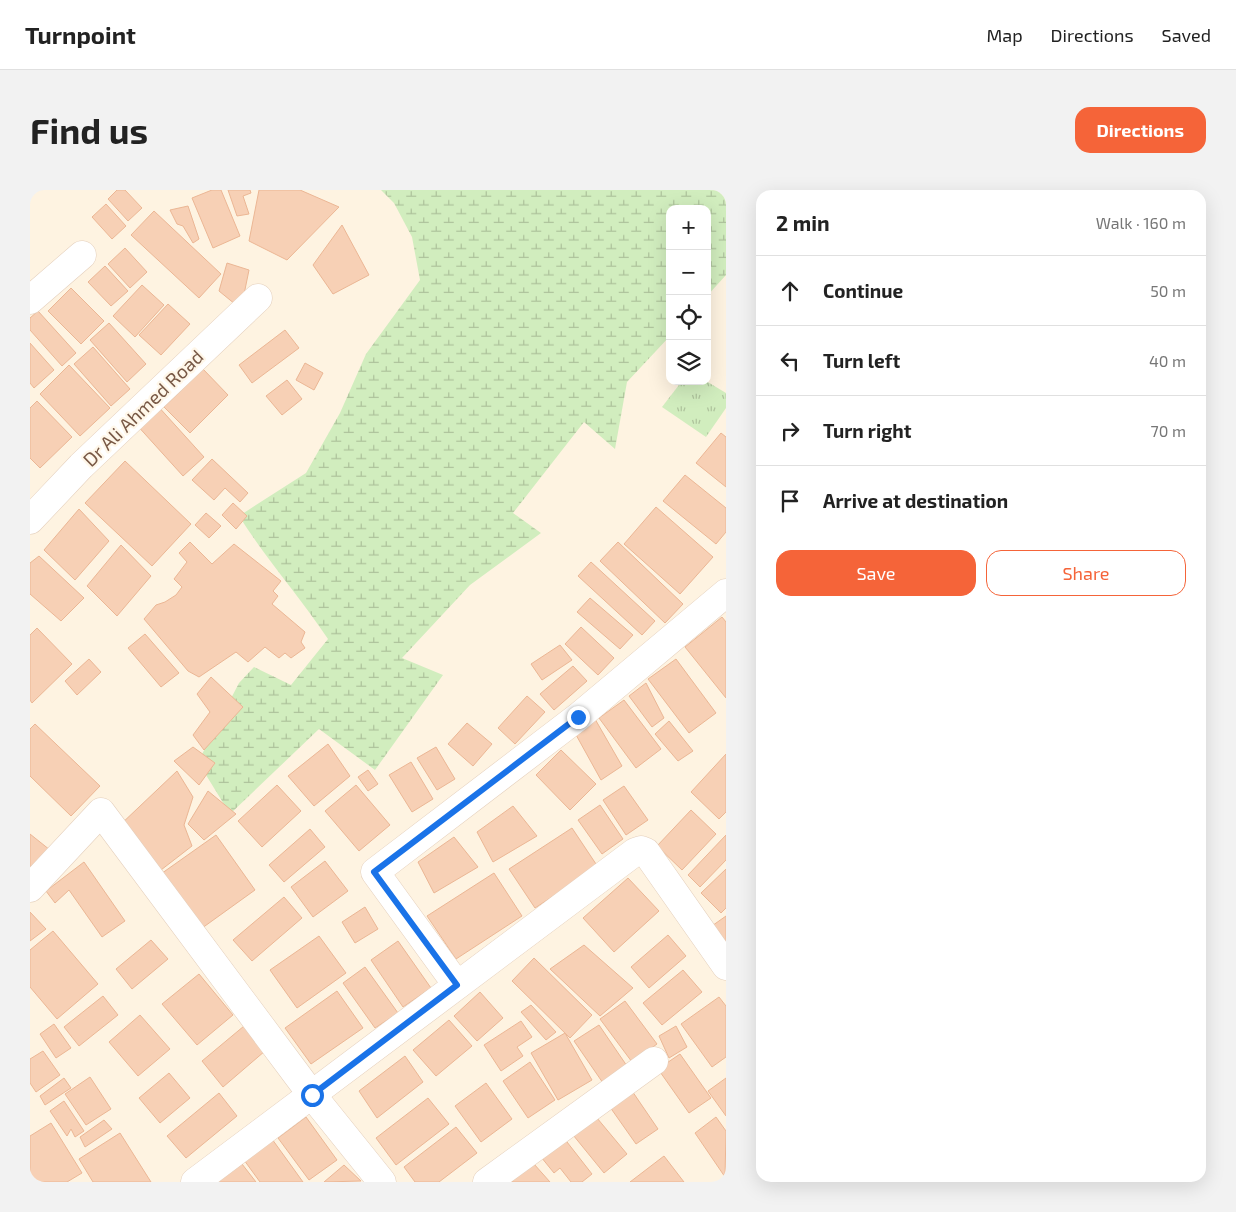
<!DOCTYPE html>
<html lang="en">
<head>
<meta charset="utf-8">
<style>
  :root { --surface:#fff; --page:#f2f2f2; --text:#222; --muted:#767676; --line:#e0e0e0; --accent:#f56439 }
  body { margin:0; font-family:"Exo 2",sans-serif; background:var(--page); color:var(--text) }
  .controls { position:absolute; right:15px; top:15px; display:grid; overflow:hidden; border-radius:10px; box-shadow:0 5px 20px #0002 }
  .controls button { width:45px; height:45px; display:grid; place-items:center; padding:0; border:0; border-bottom:1px solid var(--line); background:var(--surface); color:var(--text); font:25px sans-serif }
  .stop { position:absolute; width:15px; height:15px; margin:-11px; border:4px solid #1a73e8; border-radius:50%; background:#fff }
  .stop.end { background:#1a73e8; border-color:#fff; box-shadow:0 1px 5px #0008 }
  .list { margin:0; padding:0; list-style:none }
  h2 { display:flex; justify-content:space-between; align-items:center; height:65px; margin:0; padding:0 20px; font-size:21px }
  h2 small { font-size:16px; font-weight:400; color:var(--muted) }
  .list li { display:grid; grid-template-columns:32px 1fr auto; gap:15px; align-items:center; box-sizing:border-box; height:70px; padding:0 20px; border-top:1px solid var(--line) }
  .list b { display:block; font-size:19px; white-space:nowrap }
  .list em { font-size:16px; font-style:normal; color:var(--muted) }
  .actions { display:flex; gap:10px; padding:15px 20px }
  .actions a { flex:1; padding:11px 0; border:1px solid var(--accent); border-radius:15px; text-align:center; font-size:18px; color:var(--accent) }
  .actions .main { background:var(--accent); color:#fff }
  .icon { flex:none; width:28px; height:28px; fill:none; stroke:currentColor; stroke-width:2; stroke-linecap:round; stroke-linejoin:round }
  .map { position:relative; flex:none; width:696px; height:992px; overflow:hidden; border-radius:15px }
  header { display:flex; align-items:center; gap:30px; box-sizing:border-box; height:70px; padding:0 25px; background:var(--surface); border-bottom:1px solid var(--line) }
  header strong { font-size:24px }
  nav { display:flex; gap:28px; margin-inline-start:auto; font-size:18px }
  .intro { display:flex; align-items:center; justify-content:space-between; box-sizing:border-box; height:120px; padding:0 30px }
  h1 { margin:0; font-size:35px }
  .button { padding:12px 22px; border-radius:15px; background:var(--accent); color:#fff; font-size:18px; font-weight:700 }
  main { display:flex; gap:30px; padding:0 30px }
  aside { flex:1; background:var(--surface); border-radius:15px; box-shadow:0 5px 20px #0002 }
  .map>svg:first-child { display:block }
</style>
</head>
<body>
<header>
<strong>Turnpoint</strong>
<nav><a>Map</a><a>Directions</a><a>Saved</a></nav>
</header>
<div class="intro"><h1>Find us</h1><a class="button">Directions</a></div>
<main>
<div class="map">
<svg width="696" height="992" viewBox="0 0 696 992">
  <defs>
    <pattern id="wetland-marsh" width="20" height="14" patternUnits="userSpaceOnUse" patternTransform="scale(1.25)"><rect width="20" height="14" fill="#d1edbe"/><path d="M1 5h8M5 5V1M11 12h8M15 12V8" fill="none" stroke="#aec39c"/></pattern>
    <pattern id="park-tufts" width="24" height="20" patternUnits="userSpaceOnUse" patternTransform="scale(1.25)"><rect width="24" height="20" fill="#d1edbe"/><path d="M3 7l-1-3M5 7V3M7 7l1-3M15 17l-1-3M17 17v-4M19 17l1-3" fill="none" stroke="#aec39c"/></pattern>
  </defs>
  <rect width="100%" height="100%" fill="#fef3e1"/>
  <path fill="url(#wetland-marsh)" d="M351,0h345v85l-19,21v-87h-37v127l-43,46 -12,67 -31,-27 -71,91 28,20 -71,52 -68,73 41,17 -68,95 -56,-41 -89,85 -32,-52 41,-79 15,-16 37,18 37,-46c-28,-42 -62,-80 -89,-123l67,-43 34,-60 26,-59 54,-74 -8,-43 -18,-34z"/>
  <polygon fill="url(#park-tufts)" points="652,191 676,191 696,203 696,218 676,247 632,217"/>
  <g fill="#f7d0b5" stroke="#ebb694">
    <polygon points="87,0 95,0 112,18 98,31 78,9"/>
    <polygon points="182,0 191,0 210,46 183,58 162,8"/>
    <polygon points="198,0 220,0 221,3 213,6 219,24 207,26"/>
    <polygon points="229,0 270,0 309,17 257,70 219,51"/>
    <polygon points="76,14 96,36 82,49 62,27"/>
    <polygon points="158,16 169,49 163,53 153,36 147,34 140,20"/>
    <polygon points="124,21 191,84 169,108 101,45"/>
    <polygon points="312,35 339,85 303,104 283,75"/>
    <polygon points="95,58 117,82 100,98 78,74"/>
    <polygon points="197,73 219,80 211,119 189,101"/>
    <polygon points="75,76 98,101 81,116 58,92"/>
    <polygon points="112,95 134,115 105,147 83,126"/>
    <polygon points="41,98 74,131 51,154 18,121"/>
    <polygon points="138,114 160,134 131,165 109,145"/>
    <polygon points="8,121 46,163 32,176 0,140 0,128"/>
    <polygon points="79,133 116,174 97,192 60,150"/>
    <polygon points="255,140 269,158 222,193 209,175"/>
    <polygon points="0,153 24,180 4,198 0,193"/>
    <polygon points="63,157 100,199 81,216 44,174"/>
    <polygon points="275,173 293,183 284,200 266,190"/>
    <polygon points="39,175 80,218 50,246 10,204"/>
    <polygon points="173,179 198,205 160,243 134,217"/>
    <polygon points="257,190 272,209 252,225 236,206"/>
    <polygon points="7,211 42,247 10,278 0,268 0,218"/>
    <polygon points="126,214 174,267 153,286 105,233"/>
    <polygon points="691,243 696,247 696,297 666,273"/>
    <polygon points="182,269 218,303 210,312 195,298 184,310 162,290"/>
    <polygon points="95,271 161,334 122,376 55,313"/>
    <polygon points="655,285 696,318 696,342 686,354 633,311"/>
    <polygon points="203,313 217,326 206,339 192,325"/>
    <polygon points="626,317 683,367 650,404 594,354"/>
    <polygon points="49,319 79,351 45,390 14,360"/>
    <polygon points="176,323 191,336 179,348 165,335"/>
    <polygon points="160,352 182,374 204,354 251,391 243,401 248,406 242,414 275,442 271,452 275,458 261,468 255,463 249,468 235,457 218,472 206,462 169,487 158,481 114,429 126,415 135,412 146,405 152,397 144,389 157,372 149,363"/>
    <polygon points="588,352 653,414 635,433 570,371"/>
    <polygon points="91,355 121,386 87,426 57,396"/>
    <polygon points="9,366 54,408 31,431 0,404 0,373"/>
    <polygon points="561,372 625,431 612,445 548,386"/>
    <polygon points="560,408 603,445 590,459 547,422"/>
    <polygon points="692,427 696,432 696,508 655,457"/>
    <polygon points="551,437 584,468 568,485 535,454"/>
    <polygon points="7,438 42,474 2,513 0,510 0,445"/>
    <polygon points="115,444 149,483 131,497 98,458"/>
    <polygon points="530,455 542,470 512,490 501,474"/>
    <polygon points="59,469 71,482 47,505 35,491"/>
    <polygon points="646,469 686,523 659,543 618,489"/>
    <polygon points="543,476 557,491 524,520 510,504"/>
    <polygon points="181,487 213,517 174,560 163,545 180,522 167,504"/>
    <polygon points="616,493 634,528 622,537 599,506"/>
    <polygon points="497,506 515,522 485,554 468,538"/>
    <polygon points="594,510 631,559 606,578 569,528"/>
    <polygon points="565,529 592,576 571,590 545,543"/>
    <polygon points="639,531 663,561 648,571 625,544"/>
    <polygon points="437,533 462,554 443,576 418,554"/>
    <polygon points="5,534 70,596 41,626 0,586 0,539"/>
    <polygon points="298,554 320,586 284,616 258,586"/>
    <polygon points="163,557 185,573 169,595 144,571"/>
    <polygon points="406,557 425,589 407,600 387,568"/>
    <polygon points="531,560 566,594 540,620 506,585"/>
    <polygon points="696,564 696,622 689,629 661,602"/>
    <polygon points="381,572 403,609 382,622 359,585"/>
    <polygon points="338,580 348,594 338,601 328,587"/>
    <polygon points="147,581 163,607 154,635 162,656 131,680 89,636"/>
    <polygon points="247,595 271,621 232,657 208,631"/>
    <polygon points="326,595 360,635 329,661 295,621"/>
    <polygon points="594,596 618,630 596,645 573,610"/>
    <polygon points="178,601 206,624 174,650 158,634"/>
    <polygon points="570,615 593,649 572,664 548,630"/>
    <polygon points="483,616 507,646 463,672 447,642"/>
    <polygon points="661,620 686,644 652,680 627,656"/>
    <polygon points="542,638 568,677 505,718 479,679"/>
    <polygon points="280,639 295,657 254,692 239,675"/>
    <polygon points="0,644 20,660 0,677"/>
    <polygon points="186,645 225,700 168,741 128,686"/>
    <polygon points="696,645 696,670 670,697 658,685"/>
    <polygon points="424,647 448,677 404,703 388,672"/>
    <polygon points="295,671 318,701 283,727 261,697"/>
    <polygon points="54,672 95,731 72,747 39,700 25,713 16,701"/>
    <polygon points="696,679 696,718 691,723 671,703"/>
    <polygon points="464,683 492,726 426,769 397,726"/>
    <polygon points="598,688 629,721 584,762 553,728"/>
    <polygon points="254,707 272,728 222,771 203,750"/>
    <polygon points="335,717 348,739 325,753 312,732"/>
    <polygon points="0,722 16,739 0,751"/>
    <polygon points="696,726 696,760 679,738"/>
    <polygon points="23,741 68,794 27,829 0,797 0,760"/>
    <polygon points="638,745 656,766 619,798 601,777"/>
    <polygon points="289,746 316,783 267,818 240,780"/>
    <polygon points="121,750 138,769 102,799 86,779"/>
    <polygon points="368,751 401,798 373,817 341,770"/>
    <polygon points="554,755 603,798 570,826 520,779"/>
    <polygon points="504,768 562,825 540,848 482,791"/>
    <polygon points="335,777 368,823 345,838 313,793"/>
    <polygon points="653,780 672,802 632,835 613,813"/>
    <polygon points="169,784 203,825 167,855 132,814"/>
    <polygon points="307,801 333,838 281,874 255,838"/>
    <polygon points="450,802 473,828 447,851 424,826"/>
    <polygon points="73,806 88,825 49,856 34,837"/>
    <polygon points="689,807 696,816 696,867 682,877 651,834"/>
    <polygon points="595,811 627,854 602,872 570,829"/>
    <polygon points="501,815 526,842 516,850 491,822"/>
    <polygon points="110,825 140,859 108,886 79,852"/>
    <polygon points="419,830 442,856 406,886 383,860"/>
    <polygon points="491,831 502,847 487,857 493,866 471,881 454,855"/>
    <polygon points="24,834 41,858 26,868 10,844"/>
    <polygon points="569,835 597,876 573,893 544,851"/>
    <polygon points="214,836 235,861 193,897 172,871"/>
    <polygon points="646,836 657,857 639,868 629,846"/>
    <polygon points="535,843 562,890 528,910 501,863"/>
    <polygon points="13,861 30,885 6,902 0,893 0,869"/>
    <polygon points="650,864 681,908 659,923 628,879"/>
    <polygon points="375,866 393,892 347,928 329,901"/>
    <polygon points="500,872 525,910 498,928 473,891"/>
    <polygon points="139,883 160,908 130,933 109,908"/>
    <polygon points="60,887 81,919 56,935 35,904"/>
    <polygon points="34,888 41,898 15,915 10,906"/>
    <polygon points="696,888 696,926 678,901"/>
    <polygon points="456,893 482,929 451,952 425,916"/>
    <polygon points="598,895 628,939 606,954 575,910"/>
    <polygon points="189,903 207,926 156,968 137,946"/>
    <polygon points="398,908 419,934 366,975 346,948"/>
    <polygon points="34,911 54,941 45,947 41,939 37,946 20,921"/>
    <polygon points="562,922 597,964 574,983 539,940"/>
    <polygon points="276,927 307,970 279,990 248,948"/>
    <polygon points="686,927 696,941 695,987 665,943"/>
    <polygon points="74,930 82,939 55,957 50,947"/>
    <polygon points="21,933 52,983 37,992 0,992 0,946"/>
    <polygon points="426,937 447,963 409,992 385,992 374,977"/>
    <polygon points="90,943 121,992 63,992 49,969"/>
    <polygon points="530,943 562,984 552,992 541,992 530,978 524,983 507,962"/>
    <polygon points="242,949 273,992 230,992 214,970"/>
    <polygon points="496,965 520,992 483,992 475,983"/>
    <polygon points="634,966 654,992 600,992"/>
    <polygon points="212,974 226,992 187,992"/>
    <polygon points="314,975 331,991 294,992"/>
  </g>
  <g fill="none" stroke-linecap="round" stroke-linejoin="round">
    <g stroke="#e4cfbc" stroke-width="29">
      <g id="minor">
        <polyline points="0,110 52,65"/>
        <polyline points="0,330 51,276 228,108"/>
        <polyline points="0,698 71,622 282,905 352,992"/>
        <polyline points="427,795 345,682 548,527 696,403"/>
        <polyline points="165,992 605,662 611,660 616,662 696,776"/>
        <polyline points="457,992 624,871"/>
      </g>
    </g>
    <use href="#minor" stroke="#fff" stroke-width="28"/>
  </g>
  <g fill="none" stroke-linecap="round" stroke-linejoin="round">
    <polyline stroke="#1a73e8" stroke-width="6" points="282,905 427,795 344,682 548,527"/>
  </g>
  <g text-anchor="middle" stroke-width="4.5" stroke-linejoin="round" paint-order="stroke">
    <g font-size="19" fill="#785845" stroke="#fff7e9">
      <text transform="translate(113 218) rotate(-44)" y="7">Dr Ali Ahmed Road</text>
    </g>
  </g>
</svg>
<div class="controls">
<button>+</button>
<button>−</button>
<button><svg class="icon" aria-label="locate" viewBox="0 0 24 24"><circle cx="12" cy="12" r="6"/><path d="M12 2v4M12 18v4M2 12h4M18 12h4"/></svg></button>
<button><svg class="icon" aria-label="layers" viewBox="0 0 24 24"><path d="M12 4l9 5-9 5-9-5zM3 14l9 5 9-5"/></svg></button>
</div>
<div class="stop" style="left:282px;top:905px"></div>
<div class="stop end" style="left:548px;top:527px"></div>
</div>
<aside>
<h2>2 min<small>Walk · 160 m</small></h2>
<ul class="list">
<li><svg class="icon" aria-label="ahead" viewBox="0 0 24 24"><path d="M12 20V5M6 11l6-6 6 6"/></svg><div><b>Continue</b></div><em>50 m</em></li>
<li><svg class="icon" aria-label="left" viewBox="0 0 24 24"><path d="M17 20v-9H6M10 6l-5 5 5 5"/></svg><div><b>Turn left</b></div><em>40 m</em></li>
<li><svg class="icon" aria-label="right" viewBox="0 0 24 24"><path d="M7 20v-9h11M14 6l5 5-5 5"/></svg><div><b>Turn right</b></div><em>70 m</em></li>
<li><svg class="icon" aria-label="arrive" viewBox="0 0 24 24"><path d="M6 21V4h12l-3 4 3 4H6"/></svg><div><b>Arrive at destination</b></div></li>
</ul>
<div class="actions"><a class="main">Save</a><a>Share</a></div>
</aside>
</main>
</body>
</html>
